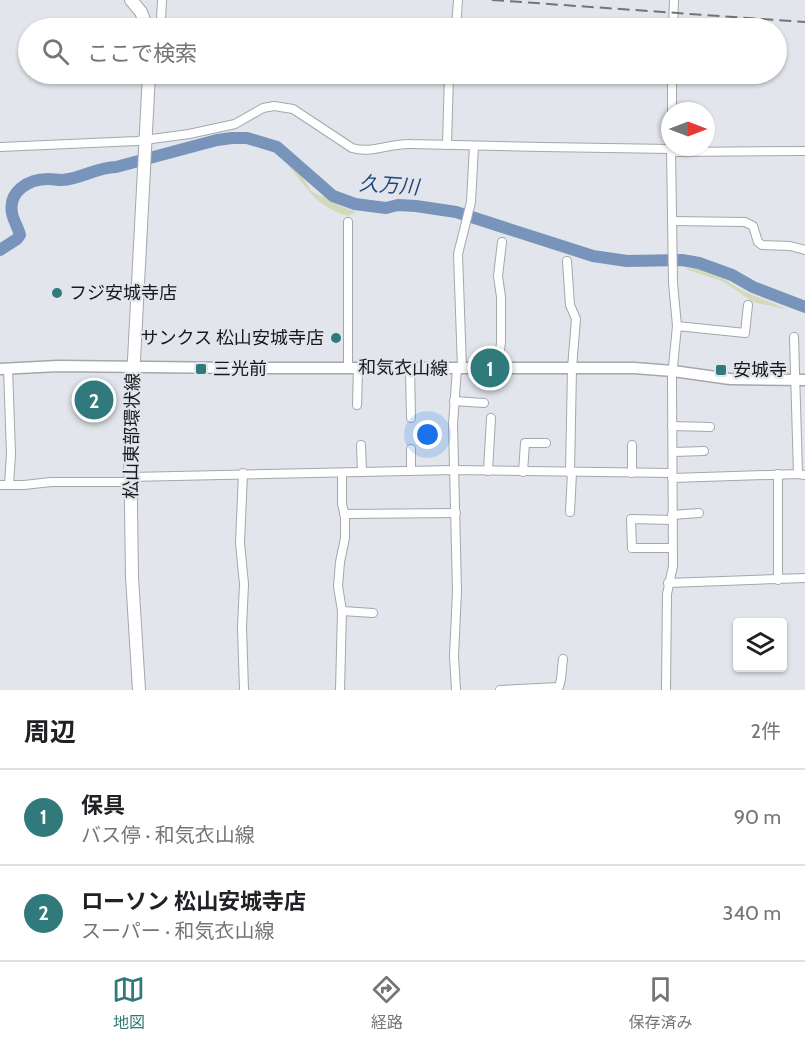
<!DOCTYPE html>
<html lang="ja">
<head>
<meta charset="utf-8">
<style>
  :root { --surface:#fff; --page:#f2f2f2; --text:#202124; --muted:#757577; --line:#e0e0e0; --accent:#317a7c }
  body { margin:0; font-family:Cabin,"Noto Sans JP",sans-serif; background:var(--page); color:var(--text) }
  .controls { position:absolute; right:18px; bottom:18px; display:grid; overflow:hidden; border-radius:6px; box-shadow:0 2px 4px #0004 }
  .controls button { width:54px; height:54px; display:grid; place-items:center; padding:0; border:0; border-bottom:2px solid var(--line); background:var(--surface); color:var(--text); font:30px sans-serif }
  .compass { position:absolute; left:661px; top:102px; width:54px; height:54px; border-radius:50%; background:var(--surface); box-shadow:0 2px 4px #0004; rotate:90deg }
  .you { position:absolute; left:428px; top:435px; width:21px; height:21px; margin:-15px; border:4px solid #fff; border-radius:50%; background:#1a73e8; box-shadow:0 0 0 9px #1a73e833 }
  .badge { display:grid; place-items:center; width:39px; height:39px; border-radius:50%; background:var(--accent); color:#fff; font-size:20px; font-weight:700 }
  .pin { position:absolute; translate:-50% -50%; border:3px solid #fff; box-shadow:0 2px 6px #0006 }
  .list { margin:0; padding:0; list-style:none }
  h2 { display:flex; justify-content:space-between; align-items:center; height:78px; margin:0; padding:0 24px; font-size:26px }
  h2 small { font-size:20px; font-weight:400; color:var(--muted) }
  .list li { display:grid; grid-template-columns:39px 1fr auto; gap:18px; align-items:center; box-sizing:border-box; height:96px; padding:0 24px; border-top:2px solid var(--line) }
  .list b { display:block; font-size:22px; white-space:nowrap }
  .list p { margin:0; font-size:20px; white-space:nowrap; color:var(--muted) }
  .list em { font-size:20px; font-style:normal; color:var(--muted) }
  .icon { flex:none; width:33px; height:33px; fill:none; stroke:currentColor; stroke-width:2; stroke-linecap:round; stroke-linejoin:round }
  .map { position:relative; flex:none; width:805px; height:690px; overflow:hidden }
  .search { position:absolute; background:var(--surface); box-shadow:0 2px 4px #0004; left:18px; right:18px; top:18px; height:66px; display:flex; align-items:center; gap:15px; box-sizing:border-box; padding:0 21px; border-radius:33px; color:var(--muted); font-size:22px }
  .sheet { height:270px; background:var(--surface) }
  nav { display:flex; justify-content:space-around; align-items:center; box-sizing:border-box; height:84px; border-top:2px solid var(--line); background:var(--surface); font-size:16px; color:var(--muted) }
  nav a { display:grid; justify-items:center; gap:3px }
  nav .on { color:var(--accent) }
  .map>svg:first-child { display:block }
</style>
</head>
<body>
<div class="map">
<svg width="805" height="690" viewBox="0 0 805 690">
  <rect width="100%" height="100%" fill="#e2e5eb"/>
  <g fill="#d3dabb">
    <path d="M287,164l16,13 8,14 9,5 10,2 8,7 18,7 -8,4c-34,-10 -40,-28 -61,-52z"/>
    <polygon points="696,268 724,279 743,291 789,310 753,302 724,282 685,269"/>
  </g>
  <g fill="none" stroke-linecap="round" stroke-linejoin="round">
    <path stroke="#7894ba" stroke-width="12" d="M0,250l17,-11 3,-4c-2,-8 -7,-15 -8,-22 -4,-22 17,-34 36,-34 5,0 9,1 14,1 19,-1 35,-13 54,-13l101,-27 15,-2h15l30,9 56,49 22,8 31,4 12,-3 18,1 40,6 137,44 34,5 55,-1 17,3 33,12 21,12 52,20"/>
    <g stroke="#a4a7ac" stroke-width="10">
      <g id="street">
        <polyline points="156,28 161,20 162,0"/>
        <polyline points="456,28 458,0"/>
        <polyline points="673,28 674,0"/>
        <polyline points="672,111 672,74"/>
        <polyline points="447,145 449,74"/>
        <path d="M0,147l137,-6 52,-7 46,-10 28,-16 11,-2 19,3 59,39c21,6 38,-5 59,-4 87,2 173,4 260,5"/>
        <polyline points="671,152 805,151"/>
        <polyline points="673,221 745,222 753,226 758,242 762,245 790,246 805,250"/>
        <polyline points="567,261 570,305 576,319 572,368 570,473"/>
        <polyline points="677,326 745,333 748,305"/>
        <polyline points="794,337 798,474"/>
        <polyline points="348,367 348,222"/>
        <polyline points="8,368 11,454 9,485"/>
        <polyline points="410,368 411,418"/>
        <polyline points="462,368 458,254 471,202 474,146"/>
        <polyline points="498,368 501,342 501,297 498,276 502,242"/>
        <polyline points="454,401 484,403"/>
        <polyline points="357,405 358,368"/>
        <polyline points="672,426 710,427"/>
        <polyline points="361,445 362,472"/>
        <polyline points="632,445 632,473"/>
        <polyline points="411,449 411,471"/>
        <polyline points="673,452 704,451"/>
        <polyline points="488,471 491,418"/>
        <polyline points="523,472 525,443 546,443"/>
        <polyline points="243,473 240,543 244,584 242,627 244,690"/>
        <polyline points="778,474 778,580"/>
        <polyline points="130,477 454,470 672,473"/>
        <polyline points="672,478 798,474 805,475"/>
        <polyline points="0,485 24,485 51,482 130,482"/>
        <polyline points="570,512 572,473"/>
        <polyline points="344,514 456,513"/>
        <polyline points="672,515 699,513"/>
        <polyline points="672,520 631,519 632,548 672,548"/>
        <polyline points="668,583 805,578"/>
        <polyline points="342,611 373,613"/>
        <polyline points="340,690 342,611 338,586 340,562 345,538 345,516 342,504 342,473"/>
        <polyline points="456,690 454,656 457,591 453,424 457,368"/>
        <polyline points="500,690 559,687 561,679 563,659"/>
        <polyline points="666,690 667,594 673,566 672,377 677,326 673,283 671,147"/>
      </g>
    </g>
    <g stroke="#a4a7ac" stroke-width="13">
      <polyline id="secondary" points="0,369 58,366 238,368 634,368 673,371 730,379 805,380"/>
    </g>
    <g stroke="#a4a7ac" stroke-width="14">
      <g id="primary">
        <polyline points="131,0 141,12 147,28"/>
        <polyline points="139,690 132,577 130,436 149,74"/>
      </g>
    </g>
    <use href="#street" stroke="#fff" stroke-width="8"/>
    <use href="#secondary" stroke="#fff" stroke-width="10"/>
    <use href="#primary" stroke="#fff" stroke-width="12"/>
    <polyline stroke="#727478" stroke-width="2" stroke-dasharray="12 6" stroke-linecap="butt" points="492,0 805,22"/>
  </g>
  <g fill="#317a7c" stroke="#e2e5eb" stroke-width="2">
    <circle cx="57" cy="293" r="6"/>
    <circle cx="336" cy="338" r="6"/>
    <rect x="195" y="363" width="12" height="12" rx="3"/>
    <rect x="715" y="364" width="12" height="12" rx="3"/>
  </g>
  <g text-anchor="middle" stroke-width="4.5" stroke-linejoin="round" paint-order="stroke">
    <g font-size="18" fill="#18191b" stroke="#e2e5eb" text-anchor="start">
      <text x="69" y="299">フジ安城寺店</text>
      <text x="324" y="344" text-anchor="end">サンクス 松山安城寺店</text>
      <text x="213" y="375">三光前</text>
      <text x="733" y="376">安城寺</text>
    </g>
    <g font-size="18" fill="#18191b" stroke="#e2e5eb">
      <text transform="translate(403 368) rotate(1)" y="6">和気衣山線</text>
      <text transform="translate(132 436) rotate(-89)" y="6">松山東部環状線</text>
    </g>
    <g font-size="20" font-style="italic" fill="#22497b" stroke="#e2e5eb">
      <text transform="translate(389 185) rotate(4)" y="7">久万川</text>
    </g>
  </g>
</svg>
<div class="controls">
<button><svg class="icon" aria-label="layers" viewBox="0 0 24 24"><path d="M12 4l9 5-9 5-9-5zM3 14l9 5 9-5"/></svg></button>
</div>
<svg class="compass" viewBox="-18 -18 36 36"><path d="M0-13l5 13h-10z" fill="#e53935"/><path d="M0 13l5-13h-10z" fill="#757577"/></svg>
<div class="you"></div>
<div class="pin badge" style="left:490px;top:368px">1</div>
<div class="pin badge" style="left:94px;top:400px">2</div>
<div class="search"><svg class="icon" aria-label="search" viewBox="0 0 24 24"><circle cx="10" cy="10" r="6"/><path d="M15 15l6 6"/></svg>ここで検索</div>
</div>
<section class="sheet">
<h2>周辺<small>2件</small></h2>
<ul class="list">
<li><span class="badge">1</span><div><b>保具</b><p>バス停 · 和気衣山線</p></div><em>90 m</em></li>
<li><span class="badge">2</span><div><b>ローソン 松山安城寺店</b><p>スーパー · 和気衣山線</p></div><em>340 m</em></li>
</ul>
</section>
<nav>
<a class="on"><svg class="icon" aria-label="map" viewBox="0 0 24 24"><path d="M3 6l6-2 6 2 6-2v14l-6 2-6-2-6 2zM9 4v14M15 6v14"/></svg>地図</a>
<a><svg class="icon" aria-label="directions" viewBox="0 0 24 24"><path d="M12 3l9 9-9 9-9-9zM9 14v-3h6M13 9l2 2-2 2"/></svg>経路</a>
<a><svg class="icon" aria-label="saved" viewBox="0 0 24 24"><path d="M7 4h10v16l-5-4-5 4z"/></svg>保存済み</a>
</nav>
</body>
</html>
